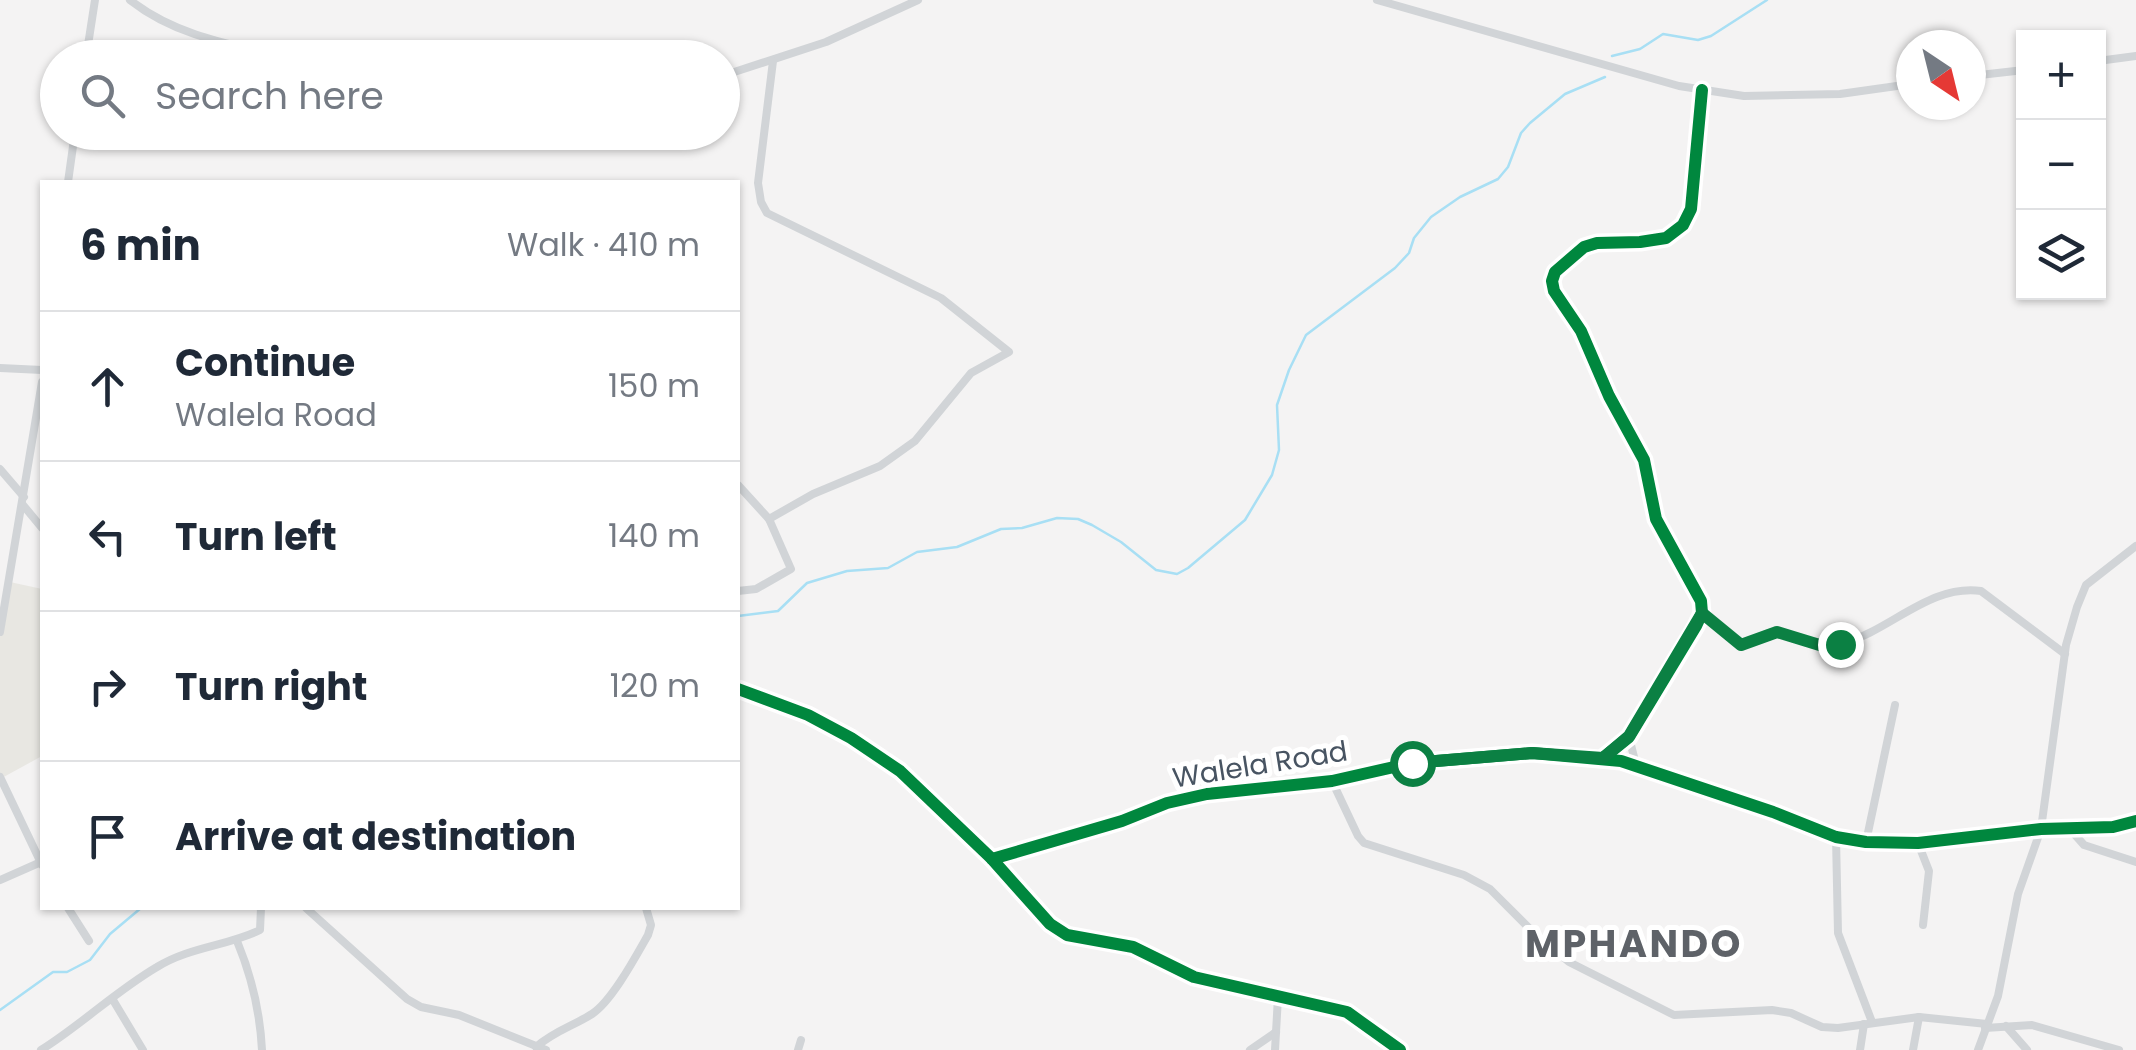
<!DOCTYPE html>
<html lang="en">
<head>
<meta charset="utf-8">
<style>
  :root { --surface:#fff; --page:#f2f2f3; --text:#1f2937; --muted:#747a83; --line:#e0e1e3 }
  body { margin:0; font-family:Poppins,sans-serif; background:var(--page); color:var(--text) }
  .controls { position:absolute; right:30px; top:30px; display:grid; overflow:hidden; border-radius:0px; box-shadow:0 2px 8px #0004 }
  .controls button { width:90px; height:90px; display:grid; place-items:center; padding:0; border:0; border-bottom:2px solid var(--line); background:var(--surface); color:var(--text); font:50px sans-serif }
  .compass { position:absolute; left:1896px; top:30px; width:90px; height:90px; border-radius:50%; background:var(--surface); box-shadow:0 2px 8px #0004; rotate:145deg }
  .stop { position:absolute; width:30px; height:30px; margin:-22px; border:8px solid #0b8043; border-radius:50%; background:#fff }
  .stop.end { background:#0b8043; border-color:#fff; box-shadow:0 2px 10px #0008 }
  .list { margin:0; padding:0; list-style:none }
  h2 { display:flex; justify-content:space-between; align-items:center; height:130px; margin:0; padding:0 40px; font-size:42px }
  h2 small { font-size:32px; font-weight:400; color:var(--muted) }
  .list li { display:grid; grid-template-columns:65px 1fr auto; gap:30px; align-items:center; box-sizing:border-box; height:150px; padding:0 40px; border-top:2px solid var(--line) }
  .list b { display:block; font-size:38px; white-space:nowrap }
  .list p { margin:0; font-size:32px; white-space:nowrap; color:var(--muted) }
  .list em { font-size:32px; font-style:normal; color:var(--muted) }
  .icon { flex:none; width:55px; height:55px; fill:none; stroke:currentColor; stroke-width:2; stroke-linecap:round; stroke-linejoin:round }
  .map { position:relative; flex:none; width:2136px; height:1050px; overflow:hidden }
  .search { position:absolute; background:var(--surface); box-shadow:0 2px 8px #0004; left:40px; top:40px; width:700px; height:110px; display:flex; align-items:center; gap:25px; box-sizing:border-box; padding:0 35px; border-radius:55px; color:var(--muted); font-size:38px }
  .panel { position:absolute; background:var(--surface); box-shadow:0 2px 8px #0004; left:40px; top:180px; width:700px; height:730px; border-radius:0px }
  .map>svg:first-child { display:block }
</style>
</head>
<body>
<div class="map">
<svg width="2136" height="1050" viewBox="0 0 2136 1050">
  <rect width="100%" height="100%" fill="#f4f3f3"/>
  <polygon fill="#e8e7e2" points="10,582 42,589 42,756 0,779 0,632"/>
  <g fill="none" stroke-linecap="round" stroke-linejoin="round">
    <g stroke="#a8dff4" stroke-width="2.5">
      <polyline points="1612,56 1640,49 1663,34 1698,40 1711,36 1767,0"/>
      <polyline points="738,616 778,611 807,583 847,571 888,568 917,552 957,547 1001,529 1022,528 1057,518 1078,519 1092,525 1121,542 1156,570 1177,574 1188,568 1245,520 1272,475 1279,450 1277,405 1289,370 1306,335 1395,268 1409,253 1414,238 1431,217 1460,197 1498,179 1508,167 1521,133 1530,123 1565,94 1605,77"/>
      <polyline points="0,1010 53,972 67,972 90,960 110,934 141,908"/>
    </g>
    <g stroke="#d1d4d7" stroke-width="8">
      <path d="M130,0c47,37 104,45 160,58"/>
      <polyline points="1377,0 1679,86 1744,96 1840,94 1911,84"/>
      <polyline points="86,58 95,0"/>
      <polyline points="2098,61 2136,56"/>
      <polyline points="722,76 826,42 918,0"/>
      <polyline points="1971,76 2024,70"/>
      <polyline points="68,182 75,132"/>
      <polyline points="0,368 42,370"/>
      <polyline points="0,469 24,497"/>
      <polyline points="738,485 769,519 791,569 756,589 738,591"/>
      <polyline points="23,505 42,528"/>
      <polyline points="769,519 813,494 880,466 915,441 971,373 1009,352 941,298 767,213 761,202 758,183 773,61"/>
      <path d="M1702,613l39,32c13,0 22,-14 35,-13 26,2 42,18 68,11 47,-13 86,-59 137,-52l84,63"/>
      <polyline points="0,632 42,382"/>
      <polyline points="738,689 808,715 851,738 900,771 992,859 1050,924 1067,935 1133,947 1194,977 1347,1012 1400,1050"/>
      <polyline points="1629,737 1636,765"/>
      <polyline points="1604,758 1629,737 1696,626 1702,613 1701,601 1656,519 1644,460 1609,396 1581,331 1554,291 1552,281 1555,272 1584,247 1597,243 1640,242 1666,238 1683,225 1691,209 1702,90"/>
      <polyline points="0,777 42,865"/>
      <polyline points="1332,781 1358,836 1364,843 1464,875 1490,889 1537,936 1569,962 1674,1015 1772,1010 1791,1013 1822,1027 1838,1028 1919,1017 1987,1024"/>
      <polyline points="2069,828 2084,845 2136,862"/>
      <polyline points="1836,837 1838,933 1872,1022"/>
      <polyline points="1866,842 1895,705"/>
      <polyline points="1918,843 1929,871 1923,925"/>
      <polyline points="992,859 1122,821 1167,803 1207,794 1332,781 1412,763 1532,753 1621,761 1773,812 1836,837 1866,842 1918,843 2041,829 2113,827 2136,821"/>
      <polyline points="0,880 41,862"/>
      <polyline points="68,908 89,941"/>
      <polyline points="306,908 407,999 421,1007 459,1015 546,1050"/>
      <path d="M237,941c15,36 23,70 25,109"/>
      <polyline points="113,1000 143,1050"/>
      <polyline points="2006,1026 2027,1050"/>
      <polyline points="1985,1028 2032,1025 2119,1050"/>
      <path d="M536,1047c18,-16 37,-21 56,-33 20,-13 44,-58 56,-79l3,-10 -5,-17"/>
      <path d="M41,1050c40,-25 75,-59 116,-83 32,-20 70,-21 103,-37l1,-22"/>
      <polyline points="798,1050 801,1040"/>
      <polyline points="1250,1050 1276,1032"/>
      <polyline points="1275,1050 1278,997"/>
      <polyline points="1860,1050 1864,1024"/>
      <polyline points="1913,1050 1919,1017"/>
      <polyline points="1978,1050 1998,996 2018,894 2041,829 2066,645 2077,607 2086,585 2136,546"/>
    </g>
    <g stroke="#fff" stroke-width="19">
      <g id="cycleway">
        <polyline points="738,689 808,715 851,738 900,771 992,859 1050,924 1067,935 1133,947 1194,977 1347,1012 1400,1050"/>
        <polyline points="1603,758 1629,737 1696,626 1702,613 1701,601 1656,519 1644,460 1609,396 1581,331 1554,291 1552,281 1555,272 1584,247 1597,243 1640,242 1666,238 1683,225 1691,209 1702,90"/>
        <polyline points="992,859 1122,821 1167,803 1207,794 1332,781 1412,763 1532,753 1621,761 1773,812 1836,837 1866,842 1918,843 2041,829 2113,827 2136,821"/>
      </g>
    </g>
    <use href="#cycleway" stroke="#00873e" stroke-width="12"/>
  </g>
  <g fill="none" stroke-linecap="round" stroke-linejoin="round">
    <polyline stroke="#0b8043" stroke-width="12" points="1412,763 1532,753 1603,758 1629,736 1702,613 1741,645 1777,632 1826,647 1840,644"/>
  </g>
  <g text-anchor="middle" stroke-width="10" stroke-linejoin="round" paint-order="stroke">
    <g font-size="28" fill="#485462" stroke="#fff">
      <text transform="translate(1260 764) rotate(-9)" y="10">Walela Road</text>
    </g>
    <g font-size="38" font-weight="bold" letter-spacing="2.5" fill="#5e6268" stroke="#fff">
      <text x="1634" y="957">MPHANDO</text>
    </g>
  </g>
</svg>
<div class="controls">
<button>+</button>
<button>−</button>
<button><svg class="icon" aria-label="layers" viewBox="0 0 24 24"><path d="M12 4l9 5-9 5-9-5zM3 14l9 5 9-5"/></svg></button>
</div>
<svg class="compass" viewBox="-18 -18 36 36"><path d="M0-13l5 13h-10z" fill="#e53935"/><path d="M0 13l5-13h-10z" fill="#747a83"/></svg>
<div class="stop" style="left:1412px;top:763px"></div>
<div class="stop end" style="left:1840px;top:644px"></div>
<div class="search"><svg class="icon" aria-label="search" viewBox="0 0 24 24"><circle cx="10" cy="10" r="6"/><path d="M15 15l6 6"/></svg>Search here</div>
<section class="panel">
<h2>6 min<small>Walk · 410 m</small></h2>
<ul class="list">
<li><svg class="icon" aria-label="ahead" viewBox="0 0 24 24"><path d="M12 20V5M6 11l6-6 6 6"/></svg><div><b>Continue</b><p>Walela Road</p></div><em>150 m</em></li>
<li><svg class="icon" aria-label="left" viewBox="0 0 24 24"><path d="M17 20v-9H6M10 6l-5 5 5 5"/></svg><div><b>Turn left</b></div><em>140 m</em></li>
<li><svg class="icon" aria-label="right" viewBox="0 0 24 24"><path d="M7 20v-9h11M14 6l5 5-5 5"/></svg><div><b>Turn right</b></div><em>120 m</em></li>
<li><svg class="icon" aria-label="arrive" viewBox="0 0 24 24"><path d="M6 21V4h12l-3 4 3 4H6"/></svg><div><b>Arrive at destination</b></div></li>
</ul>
</section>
</div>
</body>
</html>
